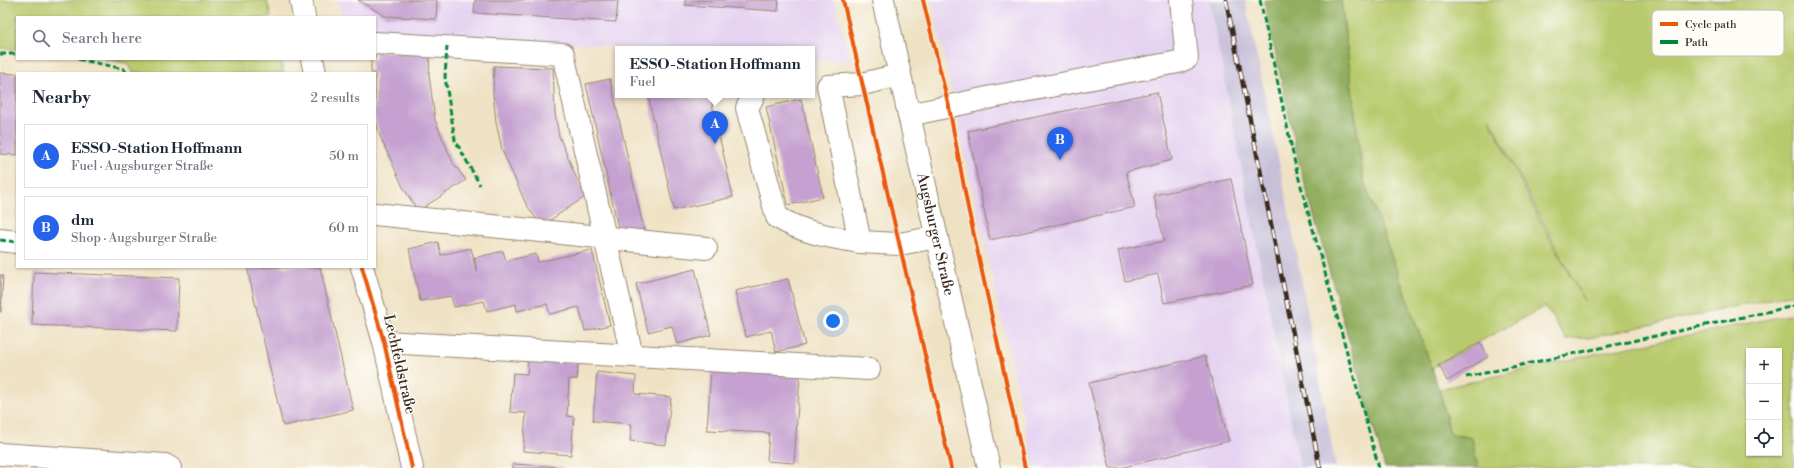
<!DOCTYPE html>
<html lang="en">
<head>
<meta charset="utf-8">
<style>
  :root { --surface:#fff; --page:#f6f6f7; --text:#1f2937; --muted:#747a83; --line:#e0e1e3; --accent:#2563eb }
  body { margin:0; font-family:"Libre Bodoni",serif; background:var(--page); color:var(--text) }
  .controls { position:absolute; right:12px; bottom:12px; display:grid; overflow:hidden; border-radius:0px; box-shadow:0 1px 3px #0004 }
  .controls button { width:36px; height:36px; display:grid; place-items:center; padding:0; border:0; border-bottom:1px solid var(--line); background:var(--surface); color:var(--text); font:20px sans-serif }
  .you { position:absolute; left:833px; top:321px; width:14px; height:14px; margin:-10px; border:3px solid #fff; border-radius:50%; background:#1a73e8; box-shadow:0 0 0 6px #1a73e833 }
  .badge { display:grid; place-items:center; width:26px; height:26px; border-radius:50%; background:var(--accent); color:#fff; font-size:13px; font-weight:700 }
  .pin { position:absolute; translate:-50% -33px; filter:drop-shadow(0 1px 2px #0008) }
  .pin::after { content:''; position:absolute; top:21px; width:14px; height:12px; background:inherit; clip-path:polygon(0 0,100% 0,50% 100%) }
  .popup { position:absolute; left:615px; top:46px; width:200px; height:52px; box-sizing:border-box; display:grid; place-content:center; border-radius:0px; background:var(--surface); filter:drop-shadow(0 1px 3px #0005); font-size:13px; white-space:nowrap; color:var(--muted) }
  .popup b { font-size:15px; color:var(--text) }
  .popup::after { content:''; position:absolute; left:50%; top:100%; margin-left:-8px; border:8px solid transparent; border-top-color:var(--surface) }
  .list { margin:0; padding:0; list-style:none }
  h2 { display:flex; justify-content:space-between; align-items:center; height:52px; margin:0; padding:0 16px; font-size:17px }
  h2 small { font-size:13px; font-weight:400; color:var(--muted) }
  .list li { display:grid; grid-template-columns:26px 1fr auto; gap:12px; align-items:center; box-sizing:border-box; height:64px; margin:0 8px 8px; padding:0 8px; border:1px solid var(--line); border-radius:0px }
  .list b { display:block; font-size:15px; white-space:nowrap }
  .list p { margin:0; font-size:13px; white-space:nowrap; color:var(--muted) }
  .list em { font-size:13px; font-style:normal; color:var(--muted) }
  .icon { flex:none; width:22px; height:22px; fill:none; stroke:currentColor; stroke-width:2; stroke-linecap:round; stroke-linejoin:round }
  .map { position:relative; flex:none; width:1794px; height:468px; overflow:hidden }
  .search { position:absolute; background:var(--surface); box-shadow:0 1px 3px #0004; left:16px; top:16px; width:360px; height:44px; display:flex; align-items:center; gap:10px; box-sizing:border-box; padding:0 14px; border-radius:0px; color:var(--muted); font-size:15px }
  .panel { position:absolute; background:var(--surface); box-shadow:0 1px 3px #0004; left:16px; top:72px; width:360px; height:196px; border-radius:0px }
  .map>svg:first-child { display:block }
</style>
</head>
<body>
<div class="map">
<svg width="1794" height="468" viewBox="0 0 1794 468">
  <rect width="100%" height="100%" fill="#fdfcf7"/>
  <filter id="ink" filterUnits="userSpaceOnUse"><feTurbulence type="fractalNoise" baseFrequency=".025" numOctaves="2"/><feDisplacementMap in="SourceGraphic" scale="8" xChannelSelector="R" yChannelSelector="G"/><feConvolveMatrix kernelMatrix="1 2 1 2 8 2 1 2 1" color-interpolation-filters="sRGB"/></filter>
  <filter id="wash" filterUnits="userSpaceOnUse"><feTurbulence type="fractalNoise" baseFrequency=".012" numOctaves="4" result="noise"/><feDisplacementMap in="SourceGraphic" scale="16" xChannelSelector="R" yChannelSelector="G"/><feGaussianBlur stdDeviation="0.9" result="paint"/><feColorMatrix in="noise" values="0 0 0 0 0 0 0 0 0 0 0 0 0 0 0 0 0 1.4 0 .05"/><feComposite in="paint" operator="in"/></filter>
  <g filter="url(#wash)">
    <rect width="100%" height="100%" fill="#efe2c4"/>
    <g fill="#e5d3f1">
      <polygon points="338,0 834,0 851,62 812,59 812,49 656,49 375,31 375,17 342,17"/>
      <polygon points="932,0 1209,0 1300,468 1034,468"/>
    </g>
    <polygon fill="#c7c0d9" points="1209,0 1245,0 1287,201 1336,468 1300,468"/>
    <g fill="#b8ca6d" stroke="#7a7a46" fill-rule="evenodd">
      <polygon points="0,0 267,0 271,17 17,17 17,49 0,48"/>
      <path d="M1341,0h453v294l-205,44 -23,1 -21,-33 -113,62 -69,-190zM1489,119h1l94,182 -43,-79z"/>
      <polygon points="104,59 280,59 284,73 133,73 129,64"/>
      <path d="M1794,314v154h-316l-6,-30 -22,-4 -11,-45 151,-34zM1749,351h30v102h-30z"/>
    </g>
    <polygon fill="#92ae60" stroke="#666c3f" points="1264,0 1341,0 1363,178 1432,368 1441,396 1450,434 1472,438 1478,468 1385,468 1300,167"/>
    <g id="blocks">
      <g fill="#c5a0d0">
        <polygon points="358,0 437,0 436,19 385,16"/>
        <polygon points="475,0 618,0 616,22 474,13"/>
        <polygon points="685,0 779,0 778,11 685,5"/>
        <polygon points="375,51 430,54 429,75 435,120 453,163 466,180 418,211 403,187 379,134 375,116 375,73 371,73 371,59 375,59"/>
        <polygon points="494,66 553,68 555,113 559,136 576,177 588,195 541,226 526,204 502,150 496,122 493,93"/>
        <polygon points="0,73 17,74 17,155 0,154"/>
        <polygon points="610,79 644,230 620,236 586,84"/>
        <polygon points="1157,92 1172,160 1126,172 1135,207 990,240 968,131"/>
        <polygon points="648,95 710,95 733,197 674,210"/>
        <polygon points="801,99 823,197 788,205 766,107"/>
        <polygon points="1231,179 1253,285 1164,303 1158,274 1125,281 1118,250 1164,241 1154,195"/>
        <polygon points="438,242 441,255 471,248 477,272 474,258 503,251 506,261 536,254 538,262 592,250 610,325 585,331 579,307 550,314 547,304 517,311 516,304 487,311 484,301 454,307 451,296 420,301 409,249"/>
        <polygon points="247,267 320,267 353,410 283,426"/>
        <polygon points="695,269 711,335 677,344 672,326 648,332 636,284"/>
        <polygon points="34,272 179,278 177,331 32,325"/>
        <polygon points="0,275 3,276 1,312 0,312"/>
        <polygon points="788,279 805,345 776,352 771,331 746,337 735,291"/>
        <polygon points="1480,342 1488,357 1447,381 1439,365"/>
        <polygon points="1205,356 1229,441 1120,468 1110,468 1089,383"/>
        <polygon points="528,360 578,363 577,379 569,379 567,416 574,417 571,455 523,451 526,413 510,412 513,373 527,374"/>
        <polygon points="711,369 800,375 794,463 767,461 769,433 707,430"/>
        <polygon points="597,372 636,376 635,394 671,397 666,445 630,441 632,424 593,421"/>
        <polygon points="513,464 563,467 563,468 513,468"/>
      </g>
    </g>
  </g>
  <g filter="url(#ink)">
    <use href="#blocks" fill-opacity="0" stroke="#958671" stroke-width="1"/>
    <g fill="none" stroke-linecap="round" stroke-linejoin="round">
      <g stroke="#958671" stroke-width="24">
        <g id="minor">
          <polyline points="301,0 304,17"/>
          <polyline points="375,43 563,54 630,347"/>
          <polyline points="312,59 315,73"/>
          <polyline points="900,75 862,84 828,86 860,242 899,244 937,237"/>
          <path d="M754,95l-7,13 30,109c26,16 53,20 83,25"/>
          <polyline points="909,115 992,97 1178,62 1187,58 1181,0"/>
          <polyline points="375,214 706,248"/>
          <polyline points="0,240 17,242"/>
          <polyline points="362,267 384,342 412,468"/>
          <polyline points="384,342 869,369"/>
          <polyline points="0,454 165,465 170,468"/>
        </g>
      </g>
      <g stroke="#958671" stroke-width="24">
        <g id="major">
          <path id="s1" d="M883,0l106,468"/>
        </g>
      </g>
      <use href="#minor" stroke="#fff" stroke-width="22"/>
      <use href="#major" stroke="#fff" stroke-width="22"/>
      <g stroke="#3b2a1e" stroke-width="4.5">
        <polyline id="rail" points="1226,0 1320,468"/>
      </g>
      <use href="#rail" stroke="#fdfcf7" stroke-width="3" stroke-dasharray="9" stroke-linecap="butt"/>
      <g stroke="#00873e" stroke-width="3" stroke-dasharray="6 3" stroke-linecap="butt">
        <polyline points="1260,0 1296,168 1379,468"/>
        <polyline points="447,46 445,77 455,140 480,185"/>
        <polyline points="0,54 17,54"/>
        <polyline points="78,59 124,69 126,73"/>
        <polyline points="0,240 17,242"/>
        <polyline points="1466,377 1794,306"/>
      </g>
      <g stroke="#fdfcf7" stroke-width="6">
        <g id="cycleway">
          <polyline points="843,0 951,468"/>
          <polyline points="923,0 949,107 968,208 1025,468"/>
          <polyline points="362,267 384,342 412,468"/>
        </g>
      </g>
      <use href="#cycleway" stroke="#e8590c" stroke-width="4"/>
    </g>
  </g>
  <g text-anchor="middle" stroke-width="3" stroke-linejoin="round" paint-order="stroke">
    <g font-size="15" fill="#3b2a1e" stroke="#fdfcf7">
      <text dy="5" stroke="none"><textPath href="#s1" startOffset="240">Augsburger Straße</textPath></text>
      <text transform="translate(400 364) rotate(77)" y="5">Lechfeldstraße</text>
    </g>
  </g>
  <rect x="1652" y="10" width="132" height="46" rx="6" fill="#fdfcf7" stroke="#c3bdb6" stroke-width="1"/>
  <rect x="1660" y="22" width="18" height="4" fill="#e8590c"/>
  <rect x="1660" y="40" width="18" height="4" fill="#00873e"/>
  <g font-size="11" fill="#3b2a1e">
    <text x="1685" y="28">Cycle path</text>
    <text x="1685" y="46">Path</text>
  </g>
</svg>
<div class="controls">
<button>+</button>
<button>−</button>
<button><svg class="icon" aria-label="locate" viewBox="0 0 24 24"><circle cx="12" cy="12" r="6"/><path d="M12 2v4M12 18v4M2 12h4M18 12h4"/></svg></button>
</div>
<div class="you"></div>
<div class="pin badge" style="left:715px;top:144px">A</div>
<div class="popup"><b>ESSO-Station Hoffmann</b>Fuel</div>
<div class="pin badge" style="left:1060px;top:160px">B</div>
<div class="search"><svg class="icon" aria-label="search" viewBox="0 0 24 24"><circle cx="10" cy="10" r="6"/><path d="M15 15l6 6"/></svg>Search here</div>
<section class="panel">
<h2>Nearby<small>2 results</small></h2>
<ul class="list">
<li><span class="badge">A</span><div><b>ESSO-Station Hoffmann</b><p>Fuel · Augsburger Straße</p></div><em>50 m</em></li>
<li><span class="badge">B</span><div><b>dm</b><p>Shop · Augsburger Straße</p></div><em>60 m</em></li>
</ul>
</section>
</div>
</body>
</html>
